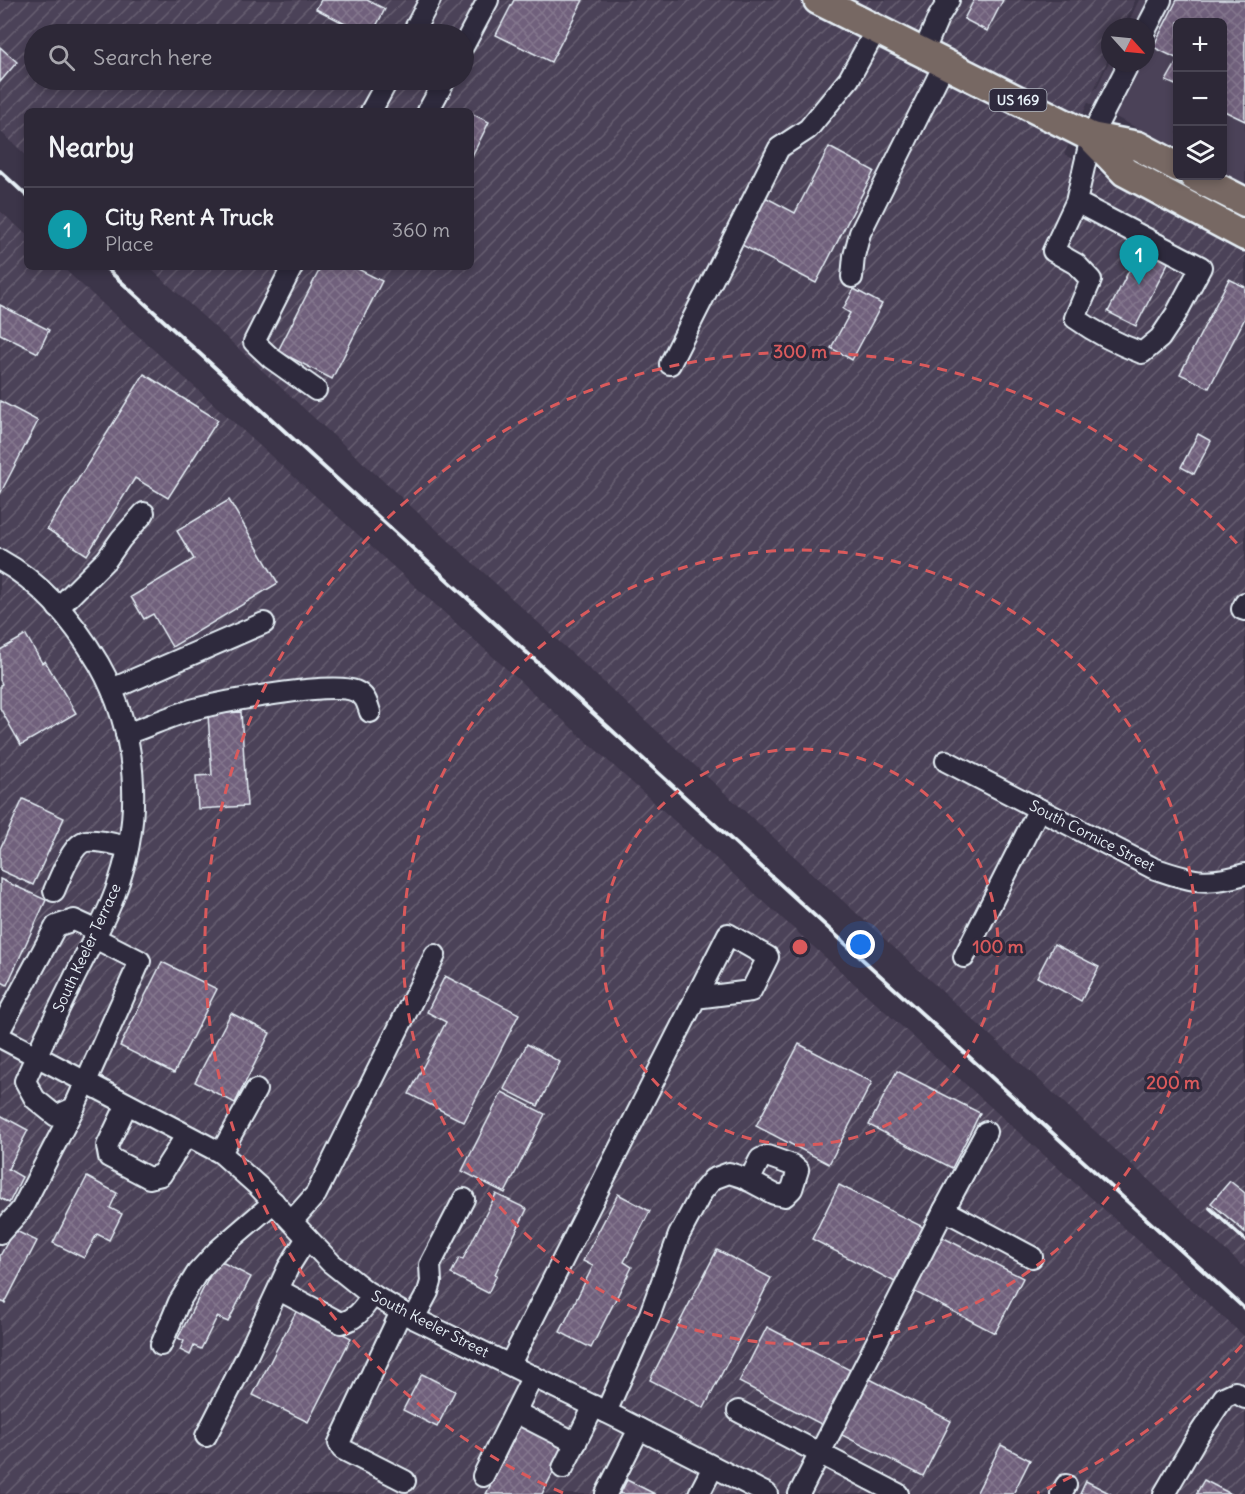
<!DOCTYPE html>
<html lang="en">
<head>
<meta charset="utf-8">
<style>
  :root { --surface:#2d2837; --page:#35303f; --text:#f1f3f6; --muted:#a7a6ad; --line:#484452; --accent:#ffd166 }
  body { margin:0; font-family:Delius,sans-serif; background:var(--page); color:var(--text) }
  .controls { position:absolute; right:18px; top:18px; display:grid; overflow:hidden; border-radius:9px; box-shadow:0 3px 9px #0003 }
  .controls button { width:54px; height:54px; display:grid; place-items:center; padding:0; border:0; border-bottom:2px solid var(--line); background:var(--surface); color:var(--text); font:30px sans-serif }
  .compass { position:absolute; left:1101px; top:18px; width:54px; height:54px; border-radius:50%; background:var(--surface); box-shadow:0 3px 9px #0003; rotate:117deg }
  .you { position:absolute; left:861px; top:945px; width:21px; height:21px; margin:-15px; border:4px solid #fff; border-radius:50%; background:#1a73e8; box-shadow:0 0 0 9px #1a73e833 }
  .badge { display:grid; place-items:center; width:39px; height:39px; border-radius:50%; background:var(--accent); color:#fff; font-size:20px; font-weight:700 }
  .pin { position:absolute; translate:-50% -50px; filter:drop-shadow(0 2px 3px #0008) }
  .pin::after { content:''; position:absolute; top:32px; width:21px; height:18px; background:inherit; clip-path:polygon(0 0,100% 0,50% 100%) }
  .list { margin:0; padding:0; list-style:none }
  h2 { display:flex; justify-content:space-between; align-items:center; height:78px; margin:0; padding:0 24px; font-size:26px }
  h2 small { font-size:20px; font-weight:400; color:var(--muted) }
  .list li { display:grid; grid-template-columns:39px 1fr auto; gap:18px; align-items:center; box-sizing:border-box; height:84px; padding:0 24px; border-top:2px solid var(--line) }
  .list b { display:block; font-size:22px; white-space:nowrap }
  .list p { margin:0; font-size:20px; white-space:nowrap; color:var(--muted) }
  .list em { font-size:20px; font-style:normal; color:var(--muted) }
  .icon { flex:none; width:33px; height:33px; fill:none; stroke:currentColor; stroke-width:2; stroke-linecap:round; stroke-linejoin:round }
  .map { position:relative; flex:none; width:1245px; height:1494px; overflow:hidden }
  .search { position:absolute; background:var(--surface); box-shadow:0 3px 9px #0003; left:24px; top:24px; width:450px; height:66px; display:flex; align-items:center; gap:15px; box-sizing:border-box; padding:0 21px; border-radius:33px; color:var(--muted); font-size:22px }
  .panel { position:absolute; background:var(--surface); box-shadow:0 3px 9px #0003; left:24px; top:108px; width:450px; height:162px; border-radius:9px }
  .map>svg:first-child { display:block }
</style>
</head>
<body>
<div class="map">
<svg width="1245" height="1494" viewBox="0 0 1245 1494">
  <defs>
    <pattern id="industrial-furrows" width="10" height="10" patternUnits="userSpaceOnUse" patternTransform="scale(1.5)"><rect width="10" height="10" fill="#4c4258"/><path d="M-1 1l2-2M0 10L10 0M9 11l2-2" fill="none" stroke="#665e71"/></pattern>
    <pattern id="building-cross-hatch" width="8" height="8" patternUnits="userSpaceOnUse" patternTransform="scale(1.5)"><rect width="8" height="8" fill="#70607b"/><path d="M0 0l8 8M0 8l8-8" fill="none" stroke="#84778e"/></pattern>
  </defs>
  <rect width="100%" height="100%" fill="#3c3549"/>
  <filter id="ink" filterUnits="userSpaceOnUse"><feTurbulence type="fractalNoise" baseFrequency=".0167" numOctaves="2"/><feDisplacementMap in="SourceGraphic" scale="12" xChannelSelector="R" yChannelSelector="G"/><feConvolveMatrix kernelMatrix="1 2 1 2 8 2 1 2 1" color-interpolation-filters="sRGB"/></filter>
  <g filter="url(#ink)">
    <polygon fill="#4c4258" points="1139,0 1245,0 1245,184 1223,173 1222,22 1178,22 1177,149 1085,101 1097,87 1110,60 1110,63 1146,63 1146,27 1126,27"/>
    <g fill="url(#industrial-furrows)" fill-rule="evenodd">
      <path d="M0,0h1135l-12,27h-13v28l-46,99 181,99v1015l-1096,-1001h322v-156h-444v45l-27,-25zM34,34h430v46h-430z"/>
      <polygon points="0,211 27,235 27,267 62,267 1245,1337 1245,1494 0,1494"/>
    </g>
    <g fill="url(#building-cross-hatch)" stroke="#e8f1f8" stroke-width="1.5">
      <polygon points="321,0 367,0 385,9 372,34 365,34 316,9"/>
      <polygon points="514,0 583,0 551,62 496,35"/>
      <polygon points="974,0 1003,0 987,31 964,19"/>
      <polygon points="1177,0 1245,0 1245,121 1222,110 1222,22 1178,22 1178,59 1153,47"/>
      <polygon points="0,47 17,62 0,82"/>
      <polygon points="1178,60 1178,86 1166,81"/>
      <polygon points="471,113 489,122 471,158"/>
      <polygon points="829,147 874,171 816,283 740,244 765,197 795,213"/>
      <polygon points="1142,245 1170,259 1136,326 1108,312"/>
      <polygon points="321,267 354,267 382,281 332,379 278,351"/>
      <polygon points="1229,279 1245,287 1245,318 1209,388 1180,374"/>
      <polygon points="854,289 882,304 852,360 831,348 850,313 843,309"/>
      <polygon points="0,305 49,330 38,353 0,334"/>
      <polygon points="144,374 218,420 168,498 135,478 87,555 47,529"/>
      <polygon points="0,401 38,421 0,494"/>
      <polygon points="1198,434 1211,441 1194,474 1181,467"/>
      <polygon points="229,500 278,583 172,647 153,614 144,619 131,597 194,559 177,531"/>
      <polygon points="26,635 42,663 45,661 76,713 21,745 0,708 0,685 2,684 0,680 0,650"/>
      <polygon points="241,712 247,806 198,809 196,776 212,775 208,714"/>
      <polygon points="23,799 64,818 33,885 0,870 0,849"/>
      <polygon points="0,879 46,900 7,985 0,981"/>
      <polygon points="1054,944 1099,967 1081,1001 1037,977"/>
      <polygon points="162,962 217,989 174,1073 120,1046"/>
      <polygon points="445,976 519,1014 464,1122 409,1094 446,1022 427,1012"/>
      <polygon points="231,1013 270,1033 235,1103 195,1082"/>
      <polygon points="527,1044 560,1062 538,1106 504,1089"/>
      <polygon points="799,1044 872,1082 829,1164 756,1126"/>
      <polygon points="897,1071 980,1113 952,1168 869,1125"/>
      <polygon points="502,1092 545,1114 505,1193 462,1171"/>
      <polygon points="0,1115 28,1130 8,1169 22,1177 9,1203 0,1198"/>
      <polygon points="87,1177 117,1193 110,1208 122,1214 109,1240 97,1234 84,1258 53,1243"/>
      <polygon points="1230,1181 1245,1193 1245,1232 1211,1203"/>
      <polygon points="839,1185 923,1227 895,1282 812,1239"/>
      <polygon points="496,1194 527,1209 495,1274 497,1275 488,1293 451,1274 459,1258 463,1259"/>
      <polygon points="618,1194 650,1211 624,1262 632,1267 591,1348 560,1332 593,1266 583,1261"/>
      <polygon points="14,1230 37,1241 5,1303 0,1301 0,1256"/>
      <polygon points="940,1236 1023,1278 995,1333 913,1291"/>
      <polygon points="717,1250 771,1278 704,1408 650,1380"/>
      <polygon points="218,1260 251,1277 228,1322 217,1317 201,1349 194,1346 190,1355 180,1350 184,1341 178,1338"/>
      <polygon points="297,1310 351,1338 308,1422 253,1395"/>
      <polygon points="767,1327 850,1370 823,1425 739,1382"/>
      <polygon points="422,1374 455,1391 437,1427 403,1410"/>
      <polygon points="868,1378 951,1421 923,1476 840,1434"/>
      <polygon points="522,1423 567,1445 542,1494 486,1494"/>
      <polygon points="1001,1445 1030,1460 1013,1494 976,1494"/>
      <polygon points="627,1480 655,1494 620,1494"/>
      <polygon points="1204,1480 1231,1494 1196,1494"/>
      <polygon points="1086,1481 1111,1494 1080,1494"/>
    </g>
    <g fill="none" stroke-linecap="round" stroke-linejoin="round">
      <g stroke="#e8f1f8" stroke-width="24">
        <g id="minor">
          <polyline points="1146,29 1161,0"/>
          <polyline points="412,34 430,0"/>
          <polyline points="464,45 488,0"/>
          <polyline points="923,53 938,18 949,0"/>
          <polyline points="371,111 388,80"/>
          <polyline points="428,111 445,80"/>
          <path d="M1076,202l-23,49 23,13 15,16 -16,38c21,15 42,26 67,35l18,-15 16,-24 25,-47 -125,-65 15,-65 38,-74"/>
          <polyline points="292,267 254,342 271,358 316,390"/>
          <polyline points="852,277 854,256 860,233 945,63"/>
          <polyline points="670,364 779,148 808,129 849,79 876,30"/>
          <path d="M0,560c42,23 75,63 99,104 39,69 45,154 16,229 -9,25 -23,49 -35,73 -19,39 -38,76 -55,115l10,18 21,17 18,-8 66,-147 -45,-23"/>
          <polyline points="1245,603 1242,609 1245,610"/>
          <polyline points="58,608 107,559 121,539 144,513"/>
          <polyline points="112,689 264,623"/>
          <path d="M126,734c23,-8 47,-19 69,-25 27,-7 137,-28 160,-18 10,4 12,11 15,21"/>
          <path d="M946,761l207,107c38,13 52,18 92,6"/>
          <path d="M54,891c6,-13 18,-47 32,-50 13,-2 30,4 42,6"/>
          <polyline points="964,957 1039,809"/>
          <polyline points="0,1030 56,926 74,920 98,931"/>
          <polyline points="0,1037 221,1153 258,1186 331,1263 366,1291 405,1314 622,1420 767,1494"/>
          <polyline points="127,1104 107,1146 109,1157 149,1178 161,1175 186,1136"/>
          <polyline points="221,1153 256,1090"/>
          <polyline points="944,1210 1032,1257"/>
          <polyline points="292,1221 316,1194 435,955"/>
          <polyline points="0,1233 21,1210 74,1108"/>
          <path d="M279,1290l62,33c17,-4 22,-15 32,-28"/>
          <polyline points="401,1312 339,1443 342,1449 405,1481"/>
          <polyline points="414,1318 428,1292 431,1282 430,1265 464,1199"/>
          <polyline points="161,1345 179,1302 197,1273 218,1250 274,1202"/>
          <polyline points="510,1364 728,934 768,957 751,991 695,998"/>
          <polyline points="738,1411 898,1494"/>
          <polyline points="515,1412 576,1443"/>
          <polyline points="606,1412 650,1314 679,1235 702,1192 713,1179 729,1173 742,1177 774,1194 785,1196 792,1189 798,1170 792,1165 767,1156 760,1159 749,1181"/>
          <polyline points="206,1436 246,1358 288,1268 307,1238"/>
          <polyline points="563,1468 594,1406"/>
          <polyline points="483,1476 533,1376"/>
          <polyline points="606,1494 639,1429"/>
          <polyline points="699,1494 713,1467"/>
          <polyline points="799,1494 944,1210 986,1132"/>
          <polyline points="1061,1494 1066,1485"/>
          <polyline points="1164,1494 1198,1436 1224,1397 1235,1392 1245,1398"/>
        </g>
      </g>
      <g stroke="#e8f1f8" stroke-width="33">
        <g id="highway">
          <polyline points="818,0 1091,137 1138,146 1178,167"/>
          <polyline points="1091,137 1125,172 1245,236"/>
          <polyline points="1194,176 1245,202"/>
        </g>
      </g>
      <use href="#minor" stroke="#2f2a3d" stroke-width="20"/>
      <use href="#highway" stroke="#776864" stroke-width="28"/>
      <g stroke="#e8f1f8" stroke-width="4">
        <polyline points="0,171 27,196"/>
        <polyline points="105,267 1245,1309"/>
        <polyline points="1210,1208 1245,1240"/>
      </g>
    </g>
  </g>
  <g fill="none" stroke="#da5a5c" stroke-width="3" stroke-dasharray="10 8">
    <circle cx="800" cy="947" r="198"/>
    <circle cx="800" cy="947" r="397"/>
    <path d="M1242 1345A595 595 0 0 1 1037 1493M563 1493A595 595 0 1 1 1242 549"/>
  </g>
  <g text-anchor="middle" stroke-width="6" stroke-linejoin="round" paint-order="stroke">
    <rect fill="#2f2a3d" stroke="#b0b5c0" stroke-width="1.5" x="989.5" y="89" width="57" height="22" rx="4.5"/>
    <g font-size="14" font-weight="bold" fill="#e8f1f8">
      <text x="1018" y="105">US 169</text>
    </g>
    <g font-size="15" fill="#e8f1f8" stroke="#2f2a3d">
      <text transform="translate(1092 836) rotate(27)" y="5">South Cornice Street</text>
      <text transform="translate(87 948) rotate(-65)" y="5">South Keeler Terrace</text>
      <text transform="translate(430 1324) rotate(27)" y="5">South Keeler Street</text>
    </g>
  </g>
  <circle cx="800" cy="947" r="9" fill="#da5a5c" stroke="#2f2a3d" stroke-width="3"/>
  <g font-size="18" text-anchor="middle" font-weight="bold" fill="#da5a5c" stroke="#2f2a3d" stroke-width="6" stroke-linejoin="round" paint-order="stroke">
    <text x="800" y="358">300 m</text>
    <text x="998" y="953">100 m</text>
    <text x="1173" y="1089">200 m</text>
  </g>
</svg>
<div class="controls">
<button>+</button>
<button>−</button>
<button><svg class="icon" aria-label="layers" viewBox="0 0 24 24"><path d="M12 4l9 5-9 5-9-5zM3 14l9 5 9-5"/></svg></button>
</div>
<svg class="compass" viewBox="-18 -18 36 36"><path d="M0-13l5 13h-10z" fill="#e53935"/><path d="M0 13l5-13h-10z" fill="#a7a6ad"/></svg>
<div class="you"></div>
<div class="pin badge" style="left:1139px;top:285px;background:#0f9aa8">1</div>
<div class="search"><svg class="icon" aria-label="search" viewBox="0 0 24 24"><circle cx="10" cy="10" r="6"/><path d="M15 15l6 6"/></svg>Search here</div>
<section class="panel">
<h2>Nearby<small></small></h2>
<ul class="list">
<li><span class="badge" style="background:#0f9aa8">1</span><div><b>City Rent A Truck</b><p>Place</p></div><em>360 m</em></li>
</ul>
</section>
</div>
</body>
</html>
